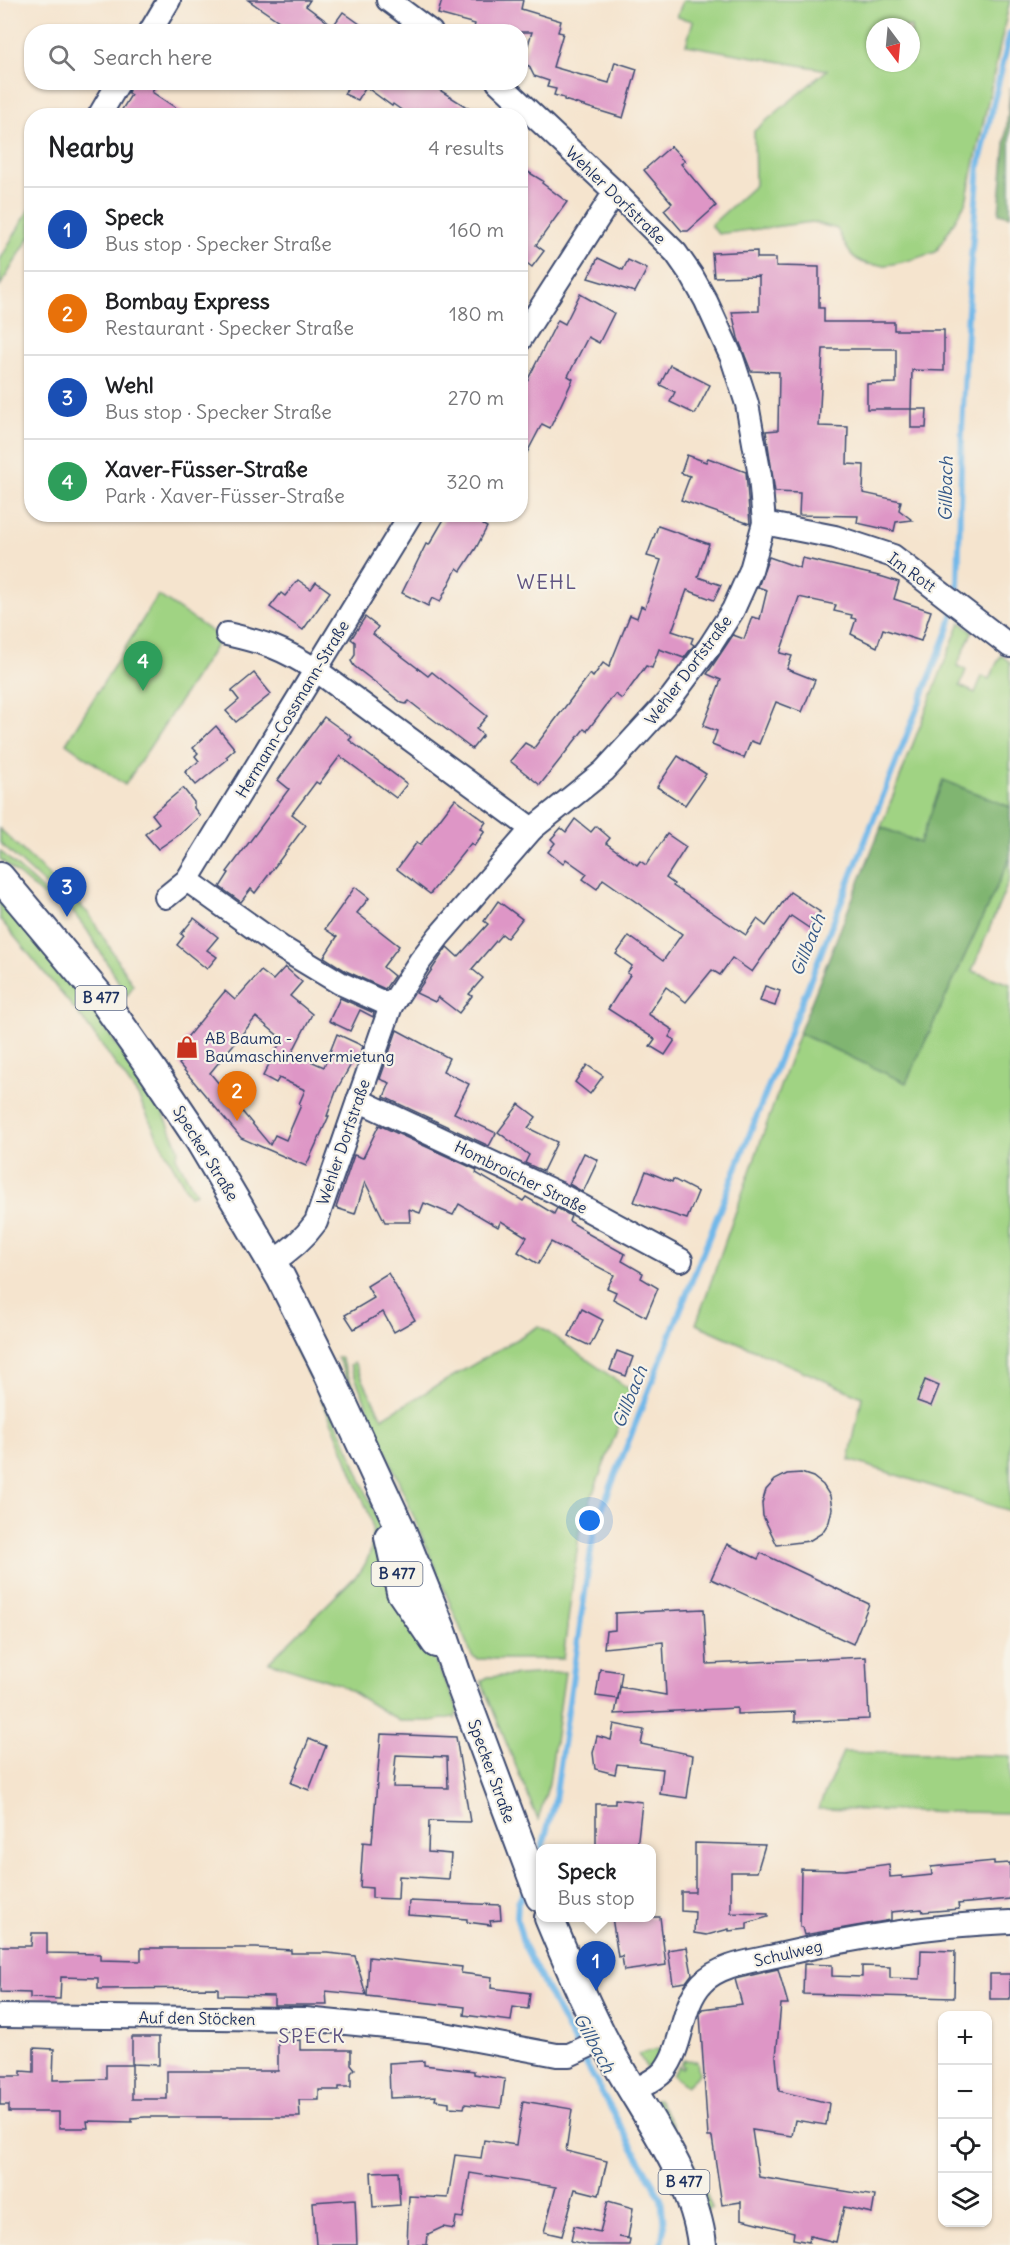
<!DOCTYPE html>
<html lang="en">
<head>
<meta charset="utf-8">
<style>
  :root { --surface:#fff; --page:#f6f6f6; --text:#202124; --muted:#757577; --line:#e0e0e0; --accent:#c8321e }
  body { margin:0; font-family:Delius,sans-serif; background:var(--page); color:var(--text) }
  .controls { position:absolute; right:18px; bottom:18px; display:grid; overflow:hidden; border-radius:12px; box-shadow:0 2px 4px #0004 }
  .controls button { width:54px; height:54px; display:grid; place-items:center; padding:0; border:0; border-bottom:2px solid var(--line); background:var(--surface); color:var(--text); font:30px sans-serif }
  .compass { position:absolute; left:866px; top:18px; width:54px; height:54px; border-radius:50%; background:var(--surface); box-shadow:0 2px 4px #0004; rotate:164deg }
  .you { position:absolute; left:590px; top:1521px; width:21px; height:21px; margin:-15px; border:4px solid #fff; border-radius:50%; background:#1a73e8; box-shadow:0 0 0 9px #1a73e833 }
  .badge { display:grid; place-items:center; width:39px; height:39px; border-radius:50%; background:var(--accent); color:#fff; font-size:20px; font-weight:700 }
  .pin { position:absolute; translate:-50% -50px; filter:drop-shadow(0 2px 3px #0008) }
  .pin::after { content:''; position:absolute; top:32px; width:21px; height:18px; background:inherit; clip-path:polygon(0 0,100% 0,50% 100%) }
  .popup { position:absolute; left:536px; top:1844px; width:120px; height:78px; box-sizing:border-box; display:grid; place-content:center; border-radius:12px; background:var(--surface); filter:drop-shadow(0 2px 4px #0005); font-size:20px; white-space:nowrap; color:var(--muted) }
  .popup b { font-size:22px; color:var(--text) }
  .popup::after { content:''; position:absolute; left:50%; top:100%; margin-left:-12px; border:12px solid transparent; border-top-color:var(--surface) }
  .list { margin:0; padding:0; list-style:none }
  h2 { display:flex; justify-content:space-between; align-items:center; height:78px; margin:0; padding:0 24px; font-size:26px }
  h2 small { font-size:20px; font-weight:400; color:var(--muted) }
  .list li { display:grid; grid-template-columns:39px 1fr auto; gap:18px; align-items:center; box-sizing:border-box; height:84px; padding:0 24px; border-top:2px solid var(--line) }
  .list b { display:block; font-size:22px; white-space:nowrap }
  .list p { margin:0; font-size:20px; white-space:nowrap; color:var(--muted) }
  .list em { font-size:20px; font-style:normal; color:var(--muted) }
  .icon { flex:none; width:33px; height:33px; fill:none; stroke:currentColor; stroke-width:2; stroke-linecap:round; stroke-linejoin:round }
  .map { position:relative; flex:none; width:1010px; height:2245px; overflow:hidden }
  .search { position:absolute; background:var(--surface); box-shadow:0 2px 4px #0004; left:24px; top:24px; width:504px; height:66px; display:flex; align-items:center; gap:15px; box-sizing:border-box; padding:0 21px; border-radius:24px; color:var(--muted); font-size:22px }
  .panel { position:absolute; background:var(--surface); box-shadow:0 2px 4px #0004; left:24px; top:108px; width:504px; height:414px; border-radius:24px }
  .map>svg:first-child { display:block }
</style>
</head>
<body>
<div class="map">
<svg width="1010" height="2245" viewBox="0 0 1010 2245">
  <rect width="100%" height="100%" fill="#f7f3e8"/>
  <filter id="ink" filterUnits="userSpaceOnUse"><feTurbulence type="fractalNoise" baseFrequency=".0167" numOctaves="2"/><feDisplacementMap in="SourceGraphic" scale="12" xChannelSelector="R" yChannelSelector="G"/><feConvolveMatrix kernelMatrix="1 2 1 2 8 2 1 2 1" color-interpolation-filters="sRGB"/></filter>
  <filter id="wash" filterUnits="userSpaceOnUse"><feTurbulence type="fractalNoise" baseFrequency=".008" numOctaves="4" result="noise"/><feDisplacementMap in="SourceGraphic" scale="24" xChannelSelector="R" yChannelSelector="G"/><feGaussianBlur stdDeviation="1.35" result="paint"/><feColorMatrix in="noise" values="0 0 0 0 0 0 0 0 0 0 0 0 0 0 0 0 0 1.4 0 .05"/><feComposite in="paint" operator="in"/></filter>
  <g filter="url(#wash)">
    <rect width="100%" height="100%" fill="#f5e4ce"/>
    <g fill="#a0d383" stroke="#5e8170" stroke-width="1.5" fill-rule="evenodd">
      <path d="M683,0h327l-44,202 -30,50c-24,7 -65,25 -85,2 -6,-7 -10,-18 -14,-25l-25,-7 -94,12 -7,-9 44,-40 -1,-54 73,-61 -141,-25 7,-24 -16,-4zM875,27h36v36h-36z"/>
      <polygon points="31,206 31,235 0,286 0,260"/>
      <polygon points="158,595 221,638 125,785 66,743"/>
      <polygon points="960,622 972,632 957,666 966,670 960,686 975,693 982,676 989,679 1001,655 1010,662 1010,807 943,780 920,843 881,827"/>
      <polygon points="0,829 89,914 133,985 127,996 87,930 68,906 0,843"/>
      <polygon points="0,851 50,897 48,900 0,859"/>
      <polygon points="1010,858 1010,878 972,971 1010,984 1010,1511 849,1460 862,1397 696,1324 799,1033 906,1082"/>
      <polygon points="0,896 67,973 163,1112 179,1149 176,1157 196,1193 190,1196 160,1142 138,1096 85,1022 0,919"/>
      <polygon points="539,1326 632,1391 580,1527 563,1659 478,1659 472,1656 350,1365 354,1362 382,1418"/>
      <path d="M300,1342l46,100 82,204 30,63 -3,10 -1,-2 -23,4h-32l-60,-37 -70,-22 92,-91c9,-13 13,-27 11,-44 -1,-12 -9,-27 -14,-39 -18,-48 -38,-98 -65,-142z"/>
      <polygon points="337,1357 340,1357 398,1491"/>
      <polygon points="565,1672 549,1783 538,1820 481,1681 488,1677"/>
      <polygon points="843,1752 1010,1756 1010,1813 818,1809"/>
      <polygon points="663,2048 664,2056 652,2070 648,2070 638,2054"/>
      <polygon points="684,2060 697,2061 699,2074 686,2086 672,2075 679,2066 682,2069 684,2067 681,2064"/>
      <polygon points="654,2099 658,2099 683,2144 677,2147"/>
      <polygon points="691,2158 712,2208 706,2211 684,2161"/>
    </g>
    <g fill="#80b571" stroke="#4e7268" stroke-width="1.5">
      <polygon points="1010,88 1010,216 999,213"/>
      <polygon points="943,780 1010,807 1010,858 906,1083 799,1033 881,827 920,843"/>
    </g>
    <g fill="none" stroke-linecap="round" stroke-linejoin="round">
      <g stroke="#71b8e9" stroke-width="6">
        <polyline points="956,598 958,586 962,429 970,271 979,166 1010,33"/>
        <polyline points="542,1848 555,1800 594,1529 949,628 954,608"/>
        <polyline points="527,1886 518,1903 517,1919 524,1946 576,2046"/>
        <polyline points="581,2055 661,2198 664,2227 661,2245"/>
      </g>
    </g>
    <g id="blocks">
      <g fill="#de96c6" fill-rule="evenodd">
        <polygon points="248,0 310,0 306,6 333,26 343,12 371,32 295,32"/>
        <polygon points="442,0 523,0 521,9 561,21 558,32 563,33 553,67 609,83 615,62 637,69 623,118 564,100 564,98 554,95 556,89 547,87 549,81 534,76 529,66 522,64 532,32 473,32 475,24 438,14"/>
        <polygon points="132,82 158,82 152,92 188,116 118,116 131,95 128,93"/>
        <polygon points="351,82 427,82 481,116 410,116 393,104 392,106 366,87 358,100 344,94"/>
        <polygon points="671,146 685,161 681,164 716,206 688,231 682,231 664,210 672,203 644,170"/>
        <polygon points="520,167 543,181 542,183 567,202 536,245 544,251 532,267 524,261 520,266"/>
        <polygon points="757,251 757,258 776,258 776,266 819,267 819,308 824,308 824,322 894,322 894,330 944,330 944,371 912,370 911,409 927,409 926,428 911,428 911,409 867,409 867,384 896,383 896,349 823,349 819,426 848,427 847,464 864,465 863,493 901,501 899,510 912,520 896,522 894,531 857,523 858,516 799,515 800,493 775,492 766,431 778,430 779,372 751,371 738,338 732,312 759,311 759,276 714,277 712,253"/>
        <polygon points="598,258 623,270 628,260 647,269 635,292 588,278"/>
        <polygon points="580,294 614,313 599,343 588,337 568,376 573,379 550,428 542,424 520,466 520,395 558,320 565,324"/>
        <polygon points="670,365 710,385 695,414 670,402 675,392 660,385"/>
        <polygon points="687,455 706,462 708,458 746,472 750,524 681,500 690,476 681,473"/>
        <polygon points="447,514 488,514 483,525 487,527 476,548 461,571 457,568 440,602 432,598 428,606 402,593 426,544 429,545"/>
        <polygon points="658,526 709,544 698,577 721,585 714,600 687,590 672,631 693,638 691,643 694,645 684,658 659,649 652,668 646,666 622,699 615,694 587,731 584,729 540,785 510,761 525,743 534,748 590,674 593,677 603,663 609,667 630,615 637,618 641,606 645,608 661,560 647,556"/>
        <polygon points="769,557 800,568 802,558 883,577 899,582 894,599 931,611 921,641 883,629 877,647 851,634 856,619 851,618 852,615 834,611 836,605 799,597 780,653 792,656 787,669 815,680 802,712 776,702 759,744 751,741 744,758 712,745 717,731 703,726 721,680 707,674 733,635 744,639 752,617 760,619 767,590 758,587"/>
        <polygon points="298,580 311,589 316,582 330,592 303,630 270,607 281,593 285,596"/>
        <polygon points="365,617 378,627 373,634 428,676 432,672 487,716 476,729 483,735 472,749 418,708 409,701 406,704 402,703 354,666 351,661 355,655 355,642 351,639"/>
        <polygon points="254,673 271,694 236,722 226,711 239,700 232,691"/>
        <polygon points="324,717 352,737 349,740 407,784 396,798 340,756 319,784 316,782 292,814 306,825 255,893 251,889 241,902 220,887 229,873 227,872 289,789 278,780"/>
        <polygon points="216,726 235,749 226,757 228,759 196,785 185,772 199,761 195,756 198,753 193,748"/>
        <polygon points="678,756 706,774 685,805 657,787"/>
        <polygon points="183,788 194,802 194,808 200,816 180,834 158,849 145,834 159,823 152,814"/>
        <polygon points="455,799 486,822 481,829 485,831 474,846 471,843 430,894 397,869 417,842 420,845"/>
        <polygon points="575,819 591,832 596,826 610,838 606,843 637,865 640,861 646,865 667,834 686,847 666,878 674,884 673,886 746,935 757,919 766,926 790,892 820,912 809,928 791,916 752,972 732,958 720,975 712,970 686,1002 666,987 648,1014 673,1030 669,1037 675,1040 665,1055 650,1046 655,1039 608,1009 630,975 627,973 632,966 616,954 629,936 663,961 682,934 603,879 597,889 583,879 587,874 566,859 563,864 548,852 555,843 551,839 561,828 566,832"/>
        <polygon points="355,887 369,898 357,913 399,946 383,967 394,976 385,989 346,971 324,957 337,937 325,929"/>
        <polygon points="498,901 522,919 507,938 502,934 472,969 483,978 469,994 472,996 459,1013 438,997 435,1002 416,993 447,947 458,957 488,924 484,921"/>
        <polygon points="194,918 218,937 207,950 217,957 207,969 177,945 184,936 181,934"/>
        <path d="M285,967l17,15 -12,14 22,18 -20,39 32,14 13,-33 26,12 -6,17 -4,-2 -16,28 -10,27h2l-23,50 -65,-28 -62,-74 10,-9 -6,-13 42,-51 10,9 26,-29 12,9zM256,1017l26,22 -19,37 13,7 3,-5 26,12 -6,14 2,1 -15,35 -11,-5 -5,10 -60,-72z"/>
        <polygon points="765,986 780,991 775,1006 760,1001"/>
        <polygon points="340,998 374,1013 373,1017 360,1010 350,1031 329,1021"/>
        <polygon points="397,1030 449,1058 443,1071 469,1084 454,1113 496,1133 489,1146 384,1097 390,1083 380,1079"/>
        <polygon points="587,1065 603,1076 590,1094 575,1082"/>
        <polygon points="519,1104 536,1117 528,1128 557,1142 543,1171 525,1163 529,1155 498,1132"/>
        <polygon points="379,1125 477,1170 476,1173 523,1201 526,1197 554,1214 557,1208 571,1216 569,1221 586,1231 585,1232 625,1254 622,1261 643,1273 641,1278 658,1288 646,1317 613,1299 616,1292 607,1288 614,1275 551,1242 538,1264 518,1252 527,1237 501,1221 498,1227 459,1204 453,1215 424,1203 420,1213 409,1209 410,1222 385,1222 365,1182 355,1214 336,1208 354,1155 363,1158"/>
        <polygon points="584,1153 598,1160 583,1192 569,1184"/>
        <polygon points="646,1171 672,1182 673,1179 698,1192 687,1219 634,1202"/>
        <polygon points="388,1273 415,1320 394,1332 383,1312 354,1329 345,1315 374,1298 367,1286"/>
        <polygon points="582,1309 603,1320 590,1346 569,1336"/>
        <polygon points="617,1351 633,1357 626,1376 610,1370"/>
        <polygon points="925,1380 939,1386 931,1406 917,1401"/>
        <polygon points="801,1473 813,1477 823,1485 830,1496 832,1509 829,1522 822,1533 809,1541 777,1545 763,1516 762,1503 766,1490 775,1480 787,1474"/>
        <polygon points="727,1544 758,1559 761,1553 869,1604 853,1644 711,1579"/>
        <polygon points="704,1609 707,1664 866,1657 869,1719 795,1722 795,1712 737,1714 737,1708 615,1714 620,1687 666,1695 663,1642 604,1648 606,1631 615,1630 615,1613"/>
        <polygon points="600,1669 622,1672 618,1699 596,1696"/>
        <polygon points="614,1724 644,1730 641,1744 693,1755 687,1798 660,1794 663,1769 617,1764 615,1774 595,1769 593,1753 597,1736 611,1740"/>
        <path d="M381,1734l75,3 14,85 -41,-1 -1,31 23,2 -2,25 -50,-3 -1,23 -26,-1v-10l-12,-1 3,-45 9,1zM396,1755l51,2 1,31 -55,-1z"/>
        <polygon points="309,1739 326,1746 309,1790 291,1783"/>
        <polygon points="615,1799 642,1802 637,1848 596,1848 596,1804 615,1804"/>
        <polygon points="695,1843 765,1845 757,1872 731,1872 731,1913 768,1914 768,1917 747,1923 747,1929 729,1931 729,1929 707,1935 694,1933 695,1912 681,1911 681,1892 695,1892"/>
        <polygon points="994,1861 994,1864 1010,1863 1010,1899 958,1904 959,1909 923,1912 922,1909 891,1912 891,1920 804,1935 802,1927 800,1927 801,1869 845,1870 889,1864 890,1877 902,1876 902,1878 932,1875 931,1867"/>
        <polygon points="409,1901 500,1905 501,1920 490,1921 491,1925 467,1922 467,1919 408,1915"/>
        <polygon points="612,1917 660,1917 666,1965 624,1971 622,1956 618,1957"/>
        <polygon points="32,1933 47,1933 47,1953 100,1954 100,1960 141,1961 141,1948 256,1948 291,1950 291,1953 328,1953 355,1956 366,1995 326,1991 327,2005 274,2005 274,1996 218,1995 218,1988 98,1989 98,1978 61,1977 60,1999 30,1998 30,1993 0,1992 0,1946 31,1946"/>
        <polygon points="687,1947 692,1974 686,1982 673,1984 668,1950"/>
        <polygon points="921,1950 955,1951 954,1998 803,1994 804,1964 832,1965 832,1976 862,1977 862,1966 890,1967 890,1978 920,1979"/>
        <polygon points="369,1957 462,1967 461,1973 492,1977 491,1988 530,1993 528,2009 513,2007 511,2021 464,2015 465,2007 367,1996"/>
        <polygon points="778,1969 788,2004 781,2004 776,2057 779,2091 829,2103 826,2125 795,2120 792,2136 752,2130 759,2177 875,2196 872,2213 844,2207 836,2242 810,2236 809,2242 793,2239 794,2232 741,2219 741,2202 722,2205 712,2137 708,2137 700,2015 702,2009 742,2004 735,1979"/>
        <rect x="990" y="1974" width="20" height="25"/>
        <polygon points="132,2037 159,2037 159,2065 132,2064"/>
        <polygon points="300,2040 300,2050 351,2050 351,2064 355,2069 351,2073 351,2087 339,2087 339,2090 319,2090 319,2100 299,2100 300,2117 145,2117 132,2118 132,2122 87,2121 88,2128 59,2128 59,2112 9,2112 9,2105 0,2105 0,2076 21,2076 21,2071 34,2072 34,2048 54,2049 53,2080 106,2079 106,2065 132,2065 132,2099 167,2099 167,2071 278,2071 278,2041"/>
        <polygon points="424,2061 424,2065 474,2071 474,2074 505,2079 501,2108 465,2104 464,2108 449,2107 449,2102 435,2100 436,2096 390,2098 389,2063"/>
        <polygon points="523,2101 572,2109 566,2151 607,2161 599,2195 575,2189 562,2236 544,2232 556,2187 470,2173 463,2218 456,2217 454,2229 443,2227 428,2234 427,2245 407,2245 409,2196 448,2198 455,2155 481,2158 484,2140 516,2145"/>
        <polygon points="398,2171 400,2205 373,2207 371,2172"/>
        <polygon points="355,2199 357,2245 316,2245 313,2202"/>
        <polygon points="608,2201 633,2208 628,2238 619,2237 630,2239 629,2245 589,2245 571,2241 574,2226 600,2232"/>
      </g>
    </g>
  </g>
  <g filter="url(#ink)">
    <use href="#blocks" fill-opacity="0" stroke="#3c4a6f" stroke-width="1.5"/>
    <g fill="none" stroke-linecap="round" stroke-linejoin="round">
      <g stroke="#3c4a6f" stroke-width="26">
        <g id="minor">
          <polyline points="388,0 431,32"/>
          <polyline points="150,32 169,0"/>
          <polyline points="99,116 119,82"/>
          <polyline points="520,340 615,192"/>
          <polyline points="764,523 835,537 893,556 1010,646"/>
          <path d="M227,634c39,9 55,14 89,36l216,159"/>
          <polyline points="187,880 282,948 340,983 391,1006"/>
          <polyline points="166,897 187,880 411,514"/>
          <polyline points="358,1100 557,1193 681,1260"/>
          <path d="M272,1262c18,-11 31,-22 44,-40l75,-216 29,-45 19,-25 93,-107 72,-58 67,-73 39,-52 23,-36 18,-40 13,-47 -4,-47 -13,-72 -15,-46 -26,-57 -14,-25 -16,-23 -61,-61 -117,-110"/>
          <polyline points="0,2016 305,2019 428,2031 557,2055 569,2055 604,2039"/>
          <path d="M633,2091c11,-6 23,-11 31,-20 20,-25 16,-64 38,-88 18,-19 52,-22 77,-28 76,-18 153,-30 231,-33"/>
        </g>
      </g>
      <g stroke="#3c4a6f" stroke-width="32">
        <g id="major">
          <polyline points="0,877 103,1000 151,1068 200,1141 281,1278 327,1370 402,1532 443,1634 458,1678 540,1897"/>
          <polyline points="389,1537 401,1592 436,1643"/>
          <path d="M549,1918c19,46 39,93 63,137 31,57 84,126 90,190"/>
        </g>
      </g>
      <use href="#minor" stroke="#fff" stroke-width="22"/>
      <use href="#major" stroke="#fff" stroke-width="28"/>
    </g>
  </g>
  <defs>
    <g id="shop-bare" transform="scale(1.8)"><path d="M-5-2.5h2.3a2.7 3.5 0 0 1 5.4 0H5L5.5 6h-11ZM-1.5-2.5h3a1.5 2.3 0 0 0-3 0Z" fill="#c8321e" stroke="#f7f3e8" stroke-width="2.5" paint-order="stroke"/></g>
  </defs>
  <g fill-rule="evenodd">
    <use href="#shop-bare" x="187" y="1047"/>
  </g>
  <g text-anchor="middle" stroke-width="4.5" stroke-linejoin="round" paint-order="stroke">
    <g fill="#f7f3e8" stroke="#5d6a87" stroke-width="1.5">
      <rect x="75.5" y="986" width="51" height="24" rx="4.5"/>
      <rect x="371.5" y="1562" width="51" height="24" rx="4.5"/>
      <rect x="658.5" y="2170" width="51" height="24" rx="4.5"/>
    </g>
    <g font-size="15" font-weight="bold" fill="#1b2f5e">
      <text x="101" y="1003">B 477</text>
      <text x="397" y="1579">B 477</text>
      <text x="684" y="2187">B 477</text>
    </g>
    <g font-size="16" fill="#1b2f5e" stroke="#f7f3e8">
      <text transform="translate(616 195) rotate(44)" y="6">Wehler Dorfstraße</text>
      <text transform="translate(912 572) rotate(36)" y="6">Im Rott</text>
      <text transform="translate(688 670) rotate(-53)" y="6">Wehler Dorfstraße</text>
      <text transform="translate(292 709) rotate(-59)" y="6">Hermann-Cossmann-Straße</text>
      <text transform="translate(343 1142) rotate(-71)" y="6">Wehler Dorfstraße</text>
      <text transform="translate(206 1153) rotate(58)" y="6">Specker Straße</text>
      <text transform="translate(521 1177) rotate(26)" y="6">Hombroicher Straße</text>
      <text transform="translate(492 1771) rotate(70)" y="6">Specker Straße</text>
      <text transform="translate(788 1953) rotate(-13)" y="6">Schulweg</text>
      <text transform="translate(197 2018) rotate(1)" y="6">Auf den Stöcken</text>
    </g>
    <g font-size="16" fill="#1b2f5e" stroke="#f7f3e8" text-anchor="start">
      <text x="205" y="1044">AB Bauma -<tspan x="205" dy="18">Baumaschinenvermietung</tspan></text>
    </g>
    <g font-size="18" font-style="italic" fill="#355888" stroke="#f7f3e8">
      <text transform="translate(946 489) rotate(-89)" y="6">Gillbach</text>
      <text transform="translate(808 945) rotate(-68)" y="6">Gillbach</text>
      <text transform="translate(630 1397) rotate(-68)" y="6">Gillbach</text>
      <text transform="translate(594 2043) rotate(61)" y="6">Gillbach</text>
    </g>
    <g font-size="20" letter-spacing="1.5" fill="#5f5382" stroke="#f7f3e8">
      <text x="547" y="589">WEHL</text>
      <text x="312" y="2043">SPECK</text>
    </g>
  </g>
</svg>
<div class="controls">
<button>+</button>
<button>−</button>
<button><svg class="icon" aria-label="locate" viewBox="0 0 24 24"><circle cx="12" cy="12" r="6"/><path d="M12 2v4M12 18v4M2 12h4M18 12h4"/></svg></button>
<button><svg class="icon" aria-label="layers" viewBox="0 0 24 24"><path d="M12 4l9 5-9 5-9-5zM3 14l9 5 9-5"/></svg></button>
</div>
<svg class="compass" viewBox="-18 -18 36 36"><path d="M0-13l5 13h-10z" fill="#e53935"/><path d="M0 13l5-13h-10z" fill="#757577"/></svg>
<div class="you"></div>
<div class="pin badge" style="left:596px;top:1991px;background:#1a4fb4">1</div>
<div class="popup"><b>Speck</b>Bus stop</div>
<div class="pin badge" style="left:237px;top:1121px;background:#e8710a">2</div>
<div class="pin badge" style="left:67px;top:917px;background:#1a4fb4">3</div>
<div class="pin badge" style="left:143px;top:691px;background:#2e9e5b">4</div>
<div class="search"><svg class="icon" aria-label="search" viewBox="0 0 24 24"><circle cx="10" cy="10" r="6"/><path d="M15 15l6 6"/></svg>Search here</div>
<section class="panel">
<h2>Nearby<small>4 results</small></h2>
<ul class="list">
<li><span class="badge" style="background:#1a4fb4">1</span><div><b>Speck</b><p>Bus stop · Specker Straße</p></div><em>160 m</em></li>
<li><span class="badge" style="background:#e8710a">2</span><div><b>Bombay Express</b><p>Restaurant · Specker Straße</p></div><em>180 m</em></li>
<li><span class="badge" style="background:#1a4fb4">3</span><div><b>Wehl</b><p>Bus stop · Specker Straße</p></div><em>270 m</em></li>
<li><span class="badge" style="background:#2e9e5b">4</span><div><b>Xaver-Füsser-Straße</b><p>Park · Xaver-Füsser-Straße</p></div><em>320 m</em></li>
</ul>
</section>
</div>
</body>
</html>
